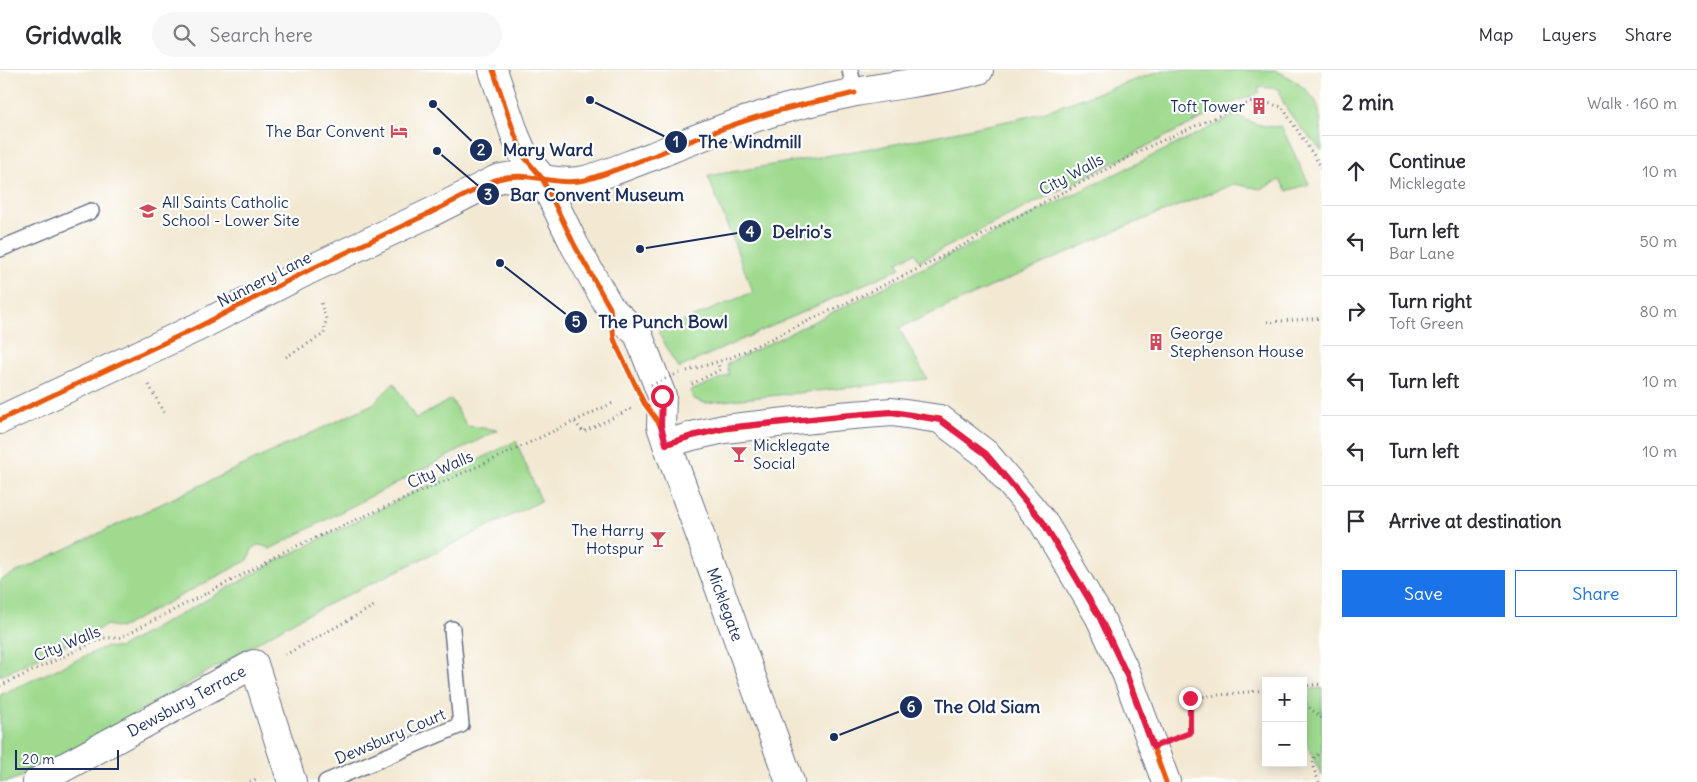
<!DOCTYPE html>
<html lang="en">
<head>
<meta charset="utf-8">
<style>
  :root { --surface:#fff; --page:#f7f7f7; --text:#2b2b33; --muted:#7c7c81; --line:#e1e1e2; --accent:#1a73e8 }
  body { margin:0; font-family:Delius,sans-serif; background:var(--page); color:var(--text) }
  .controls { position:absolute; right:15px; bottom:15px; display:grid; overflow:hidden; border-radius:0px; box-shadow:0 2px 12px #0003 }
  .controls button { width:45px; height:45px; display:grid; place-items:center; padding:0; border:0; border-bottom:1px solid var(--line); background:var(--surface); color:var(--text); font:25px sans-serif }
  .scale { position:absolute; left:15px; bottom:12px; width:104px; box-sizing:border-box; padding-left:5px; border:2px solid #1b2f5e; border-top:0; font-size:14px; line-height:18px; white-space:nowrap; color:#1b2f5e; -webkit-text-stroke:4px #fff; paint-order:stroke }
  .stop { position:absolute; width:15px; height:15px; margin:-11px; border:4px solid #e11d48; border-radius:50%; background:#fff }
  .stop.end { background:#e11d48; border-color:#fff; box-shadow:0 1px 5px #0008 }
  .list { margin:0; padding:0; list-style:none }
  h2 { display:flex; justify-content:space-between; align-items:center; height:65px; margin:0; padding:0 20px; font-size:21px }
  h2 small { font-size:16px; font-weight:400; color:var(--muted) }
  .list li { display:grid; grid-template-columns:32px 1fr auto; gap:15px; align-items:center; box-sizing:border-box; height:70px; padding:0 20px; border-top:1px solid var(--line) }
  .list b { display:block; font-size:19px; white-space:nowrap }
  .list p { margin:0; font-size:16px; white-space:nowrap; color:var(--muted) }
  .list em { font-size:16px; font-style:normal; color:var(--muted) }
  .actions { display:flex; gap:10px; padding:15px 20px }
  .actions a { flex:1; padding:11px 0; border:1px solid var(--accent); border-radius:0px; text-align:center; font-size:18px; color:var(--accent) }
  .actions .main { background:var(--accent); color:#fff }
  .icon { flex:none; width:28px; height:28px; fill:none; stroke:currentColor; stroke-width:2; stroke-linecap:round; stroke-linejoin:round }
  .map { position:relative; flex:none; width:1322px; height:712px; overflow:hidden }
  header { display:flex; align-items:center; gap:30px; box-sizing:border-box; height:70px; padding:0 25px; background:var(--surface); border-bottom:1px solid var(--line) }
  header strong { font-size:24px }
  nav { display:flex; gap:28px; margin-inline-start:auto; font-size:18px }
  .search { width:350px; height:45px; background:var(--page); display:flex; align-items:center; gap:12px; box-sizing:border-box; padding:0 18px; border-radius:28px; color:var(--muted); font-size:19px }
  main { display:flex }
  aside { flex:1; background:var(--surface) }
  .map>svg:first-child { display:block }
</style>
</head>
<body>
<header>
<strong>Gridwalk</strong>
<div class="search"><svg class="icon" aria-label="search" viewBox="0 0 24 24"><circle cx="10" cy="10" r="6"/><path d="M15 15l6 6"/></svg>Search here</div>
<nav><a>Map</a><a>Layers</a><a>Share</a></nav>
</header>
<main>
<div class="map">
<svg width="1322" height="712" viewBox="0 0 1322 712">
  <rect width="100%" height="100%" fill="#fff"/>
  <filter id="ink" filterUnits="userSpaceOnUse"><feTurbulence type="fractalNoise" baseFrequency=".02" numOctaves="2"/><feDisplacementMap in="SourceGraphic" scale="10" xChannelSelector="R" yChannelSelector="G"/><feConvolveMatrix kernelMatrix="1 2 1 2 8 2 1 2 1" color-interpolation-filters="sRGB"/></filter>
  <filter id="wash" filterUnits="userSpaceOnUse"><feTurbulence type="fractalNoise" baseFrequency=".0096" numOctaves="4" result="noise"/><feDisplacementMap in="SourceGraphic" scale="20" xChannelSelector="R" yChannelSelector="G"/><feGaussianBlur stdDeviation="1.12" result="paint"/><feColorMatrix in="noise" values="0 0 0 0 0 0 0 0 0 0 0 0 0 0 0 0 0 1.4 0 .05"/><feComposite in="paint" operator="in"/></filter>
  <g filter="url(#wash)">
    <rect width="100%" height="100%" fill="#f3e9d3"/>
    <g fill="#9fda8e" stroke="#5d8476">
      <path d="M1164,0h111c13,6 36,20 42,34 4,12 5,34 5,47 -12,-14 -43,-43 -42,-62l-21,-2v6l-27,10 -313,158 -4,-8 -18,9 3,6 -221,100 -21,-36 95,-40 -45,-116 187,-32 136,-28z"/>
      <path d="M1236,45c13,7 30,14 45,11l28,58 -22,7 -7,-11 -19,9 -27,-5 -107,42 -228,102 28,51 -222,24 -11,-4 -4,-8 39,-16 -2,-11z"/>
      <polygon points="394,313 416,349 451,329 467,356 498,360 270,479 264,476 257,475 252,479 248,490 120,558 107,555 0,606 0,510 373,334"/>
      <polygon points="516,371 541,431 296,550 43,698 7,712 0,712 0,625 105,577 119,578 277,491"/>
      <polygon points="1322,618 1322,706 1303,666 1303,620"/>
    </g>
  </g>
  <g filter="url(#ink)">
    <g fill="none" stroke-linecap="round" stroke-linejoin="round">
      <g stroke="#677087" stroke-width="18">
        <g id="lane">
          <polyline points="850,0 855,23"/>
          <polyline points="0,179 91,141"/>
          <polyline points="326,712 461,655 452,559"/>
        </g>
      </g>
      <g stroke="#677087" stroke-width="30">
        <g id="street">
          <polyline points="667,374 692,366 724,359 840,346 892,342 940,349 986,384 1043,452 1099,546 1126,603 1166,712"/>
          <path id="s1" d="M37,712l217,-118 38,118"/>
        </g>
      </g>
      <g stroke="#677087" stroke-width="30">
        <g id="secondary">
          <path id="s2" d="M542,108l33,68 35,62 28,26 24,62 -1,30 6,18 123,338"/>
        </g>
      </g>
      <g stroke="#677087" stroke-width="30">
        <g id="primary">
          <polyline points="493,0 515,65 525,88 542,108"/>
          <path d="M0,350l200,-94 109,-56 121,-57 65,-33c32,-11 58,7 90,0 23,-6 45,-16 68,-24 37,-15 75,-31 114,-42 29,-9 59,-16 89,-22 41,-8 83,-11 123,-22"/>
        </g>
      </g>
      <g stroke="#677087" stroke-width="3" stroke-dasharray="1 4" stroke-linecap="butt">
        <polyline points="1267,252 1322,248"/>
        <polyline points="286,287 324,264 326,249 320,230"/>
        <polyline points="687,301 730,288 922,197 1152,75 1234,39 1257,30 1282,37 1322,98"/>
        <polyline points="692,314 720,300 717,292"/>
        <polyline points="149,315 165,345"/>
        <polyline points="575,352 583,362 631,339"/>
        <polyline points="285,585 374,536"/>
        <polyline points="0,616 103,568 119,568 250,501 274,486 499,387 615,332"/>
        <polyline points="1303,616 1322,614"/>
        <polyline points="1303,630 1307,636 1322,648"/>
        <polyline points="1184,666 1190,663 1190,628 1266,620"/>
        <polyline points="250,712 258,708"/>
        <polyline points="1319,712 1313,697 1314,687 1322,682"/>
      </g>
      <use href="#lane" stroke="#fff" stroke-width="15"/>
      <use href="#street" stroke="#fff" stroke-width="28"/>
      <use href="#secondary" stroke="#fff" stroke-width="28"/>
      <use href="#primary" stroke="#fff" stroke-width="28"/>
      <polyline stroke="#677087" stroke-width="3" stroke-dasharray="1 4" stroke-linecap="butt" points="651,315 679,303"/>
      <g stroke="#fff" stroke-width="8">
        <g id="cycleway">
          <polyline points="493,0 515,65 525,88 542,108 575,176 610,238 614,269 619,281 644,333 661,356"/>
          <path d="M0,350l200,-94 109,-56 121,-57 65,-33c32,-11 58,7 90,0 23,-6 45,-16 68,-24 37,-15 75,-31 114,-42 29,-9 59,-14 88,-21"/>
          <polyline points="667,374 692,366 724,359 840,346 892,342 940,349 986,384 1043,452 1099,546 1126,603 1166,712"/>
        </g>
      </g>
      <use href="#cycleway" stroke="#e8590c" stroke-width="5"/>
    </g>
  </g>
  <g fill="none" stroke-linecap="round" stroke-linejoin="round" filter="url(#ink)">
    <polyline stroke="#e11d48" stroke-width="6" points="662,326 661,356 666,374 692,366 724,358 840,346 892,342 940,350 986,384 1043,452 1099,546 1126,603 1153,677 1190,663 1190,628"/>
  </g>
  <defs>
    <g id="building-bare" transform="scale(1.35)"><path d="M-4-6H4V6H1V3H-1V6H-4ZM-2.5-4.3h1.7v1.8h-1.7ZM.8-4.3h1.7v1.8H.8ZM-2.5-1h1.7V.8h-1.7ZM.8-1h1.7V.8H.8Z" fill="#d1495b" stroke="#fff" stroke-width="2.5" paint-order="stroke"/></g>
    <g id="hotel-bare" transform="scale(1.35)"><path d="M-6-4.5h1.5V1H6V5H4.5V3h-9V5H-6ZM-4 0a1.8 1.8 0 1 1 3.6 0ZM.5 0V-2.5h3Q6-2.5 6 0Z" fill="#d1495b" stroke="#fff" stroke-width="2.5" paint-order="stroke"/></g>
    <g id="school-bare" transform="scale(1.35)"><path d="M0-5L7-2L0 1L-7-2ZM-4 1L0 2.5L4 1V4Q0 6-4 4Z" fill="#d1495b" stroke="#fff" stroke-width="2.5" paint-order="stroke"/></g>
    <g id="bar-bare" transform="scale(1.35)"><path d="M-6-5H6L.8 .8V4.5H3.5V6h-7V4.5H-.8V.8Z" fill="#d1495b" stroke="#fff" stroke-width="2.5" paint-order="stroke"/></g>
  </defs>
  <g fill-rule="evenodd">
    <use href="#building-bare" x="1259" y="36"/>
    <use href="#hotel-bare" x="399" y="61"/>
    <use href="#school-bare" x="148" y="141"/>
    <use href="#building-bare" x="1156" y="272"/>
    <use href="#bar-bare" x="739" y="384"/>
    <use href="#bar-bare" x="658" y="469"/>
  </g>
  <g text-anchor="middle" stroke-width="4.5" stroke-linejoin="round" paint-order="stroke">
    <g font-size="16" fill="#1b2f5e" stroke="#fff" text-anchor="end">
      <text x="1245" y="42">Toft Tower</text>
      <text x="385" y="67">The Bar Convent</text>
      <text x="162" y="138" text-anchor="start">All Saints Catholic<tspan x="162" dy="18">School - Lower Site</tspan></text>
      <text x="1170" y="269" text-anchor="start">George<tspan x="1170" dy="18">Stephenson House</tspan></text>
      <text x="753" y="381" text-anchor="start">Micklegate<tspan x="753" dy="18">Social</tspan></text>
      <text x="644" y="466">The Harry<tspan x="644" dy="18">Hotspur</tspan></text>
    </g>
    <g font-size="16" fill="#1b2f5e" stroke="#fff">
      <text transform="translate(1071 104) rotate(-28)" y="6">City Walls</text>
      <text transform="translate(264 209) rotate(-27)" y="6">Nunnery Lane</text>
      <text transform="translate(440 399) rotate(-24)" y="6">City Walls</text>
      <text dy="6" stroke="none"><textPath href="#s2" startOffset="471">Micklegate</textPath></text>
      <text transform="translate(67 573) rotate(-22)" y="6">City Walls</text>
      <text dy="6" stroke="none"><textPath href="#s1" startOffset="170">Dewsbury Terrace</textPath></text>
      <text transform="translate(390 666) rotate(-23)" y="6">Dewsbury Court</text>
    </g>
  </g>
  <path fill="none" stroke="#1b2f5e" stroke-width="2" d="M590 30L676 72M433 34L481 80M437 81L488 124M640 179L750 161M500 193L576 252M834 667L911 637"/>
  <g fill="#1b2f5e" stroke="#fff" stroke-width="2">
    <circle cx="590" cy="30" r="5"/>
    <circle cx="433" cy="34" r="5"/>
    <circle cx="437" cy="81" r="5"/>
    <circle cx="640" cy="179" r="5"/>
    <circle cx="500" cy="193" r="5"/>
    <circle cx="834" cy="667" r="5"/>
    <circle cx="676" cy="72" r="12"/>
    <circle cx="481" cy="80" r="12"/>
    <circle cx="488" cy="124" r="12"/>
    <circle cx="750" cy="161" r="12"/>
    <circle cx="576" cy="252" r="12"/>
    <circle cx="911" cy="637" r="12"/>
  </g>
  <g font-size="15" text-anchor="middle" font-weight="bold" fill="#fff">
    <text x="676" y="77">1</text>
    <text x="481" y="85">2</text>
    <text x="488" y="130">3</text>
    <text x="750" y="167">4</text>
    <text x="576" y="257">5</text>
    <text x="911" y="642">6</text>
  </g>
  <g font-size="18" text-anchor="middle" font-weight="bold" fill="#1b2f5e" stroke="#fff" stroke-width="4.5" stroke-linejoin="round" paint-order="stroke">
    <text x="750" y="78">The Windmill</text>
    <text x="548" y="86">Mary Ward</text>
    <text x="597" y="131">Bar Convent Museum</text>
    <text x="802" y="168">Delrio's</text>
    <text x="663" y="258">The Punch Bowl</text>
    <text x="987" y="643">The Old Siam</text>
  </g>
</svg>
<div class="controls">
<button>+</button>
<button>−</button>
</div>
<div class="scale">20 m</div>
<div class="stop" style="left:662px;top:326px"></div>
<div class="stop end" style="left:1190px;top:628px"></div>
</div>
<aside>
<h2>2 min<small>Walk · 160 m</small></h2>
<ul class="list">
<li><svg class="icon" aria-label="ahead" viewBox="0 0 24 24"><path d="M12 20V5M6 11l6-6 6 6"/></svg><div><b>Continue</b><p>Micklegate</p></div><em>10 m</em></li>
<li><svg class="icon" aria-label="left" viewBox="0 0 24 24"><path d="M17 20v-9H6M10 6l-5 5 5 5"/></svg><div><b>Turn left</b><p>Bar Lane</p></div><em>50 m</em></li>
<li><svg class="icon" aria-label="right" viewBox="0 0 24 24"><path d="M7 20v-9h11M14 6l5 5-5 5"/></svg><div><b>Turn right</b><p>Toft Green</p></div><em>80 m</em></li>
<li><svg class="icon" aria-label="left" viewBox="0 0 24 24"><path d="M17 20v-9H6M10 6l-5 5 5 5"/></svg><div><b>Turn left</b></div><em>10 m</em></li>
<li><svg class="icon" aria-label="left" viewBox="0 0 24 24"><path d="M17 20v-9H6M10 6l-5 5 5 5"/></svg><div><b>Turn left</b></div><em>10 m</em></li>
<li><svg class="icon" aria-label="arrive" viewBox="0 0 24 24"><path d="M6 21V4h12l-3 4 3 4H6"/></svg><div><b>Arrive at destination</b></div></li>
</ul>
<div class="actions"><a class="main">Save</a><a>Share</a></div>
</aside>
</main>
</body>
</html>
